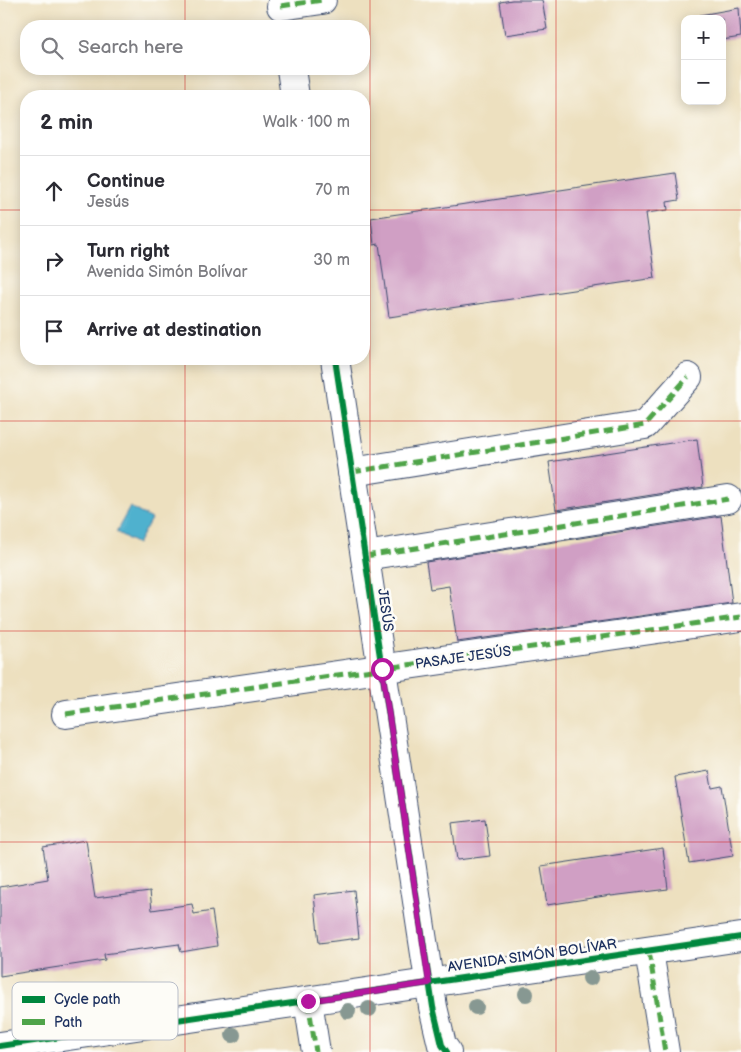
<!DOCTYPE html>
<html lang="en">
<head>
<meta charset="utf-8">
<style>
  :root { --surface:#fff; --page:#f7f7f7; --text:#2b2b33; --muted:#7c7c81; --line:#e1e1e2 }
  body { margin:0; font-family:"Balsamiq Sans",sans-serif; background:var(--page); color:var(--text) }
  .controls { position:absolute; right:15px; top:15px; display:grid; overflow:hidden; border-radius:10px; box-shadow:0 2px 12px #0003 }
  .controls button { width:45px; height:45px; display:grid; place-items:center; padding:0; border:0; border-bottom:1px solid var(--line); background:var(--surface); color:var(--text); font:25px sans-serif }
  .stop { position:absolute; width:15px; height:15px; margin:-11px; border:4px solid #b5179e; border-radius:50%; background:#fff }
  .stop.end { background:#b5179e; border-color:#fff; box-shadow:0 1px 5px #0008 }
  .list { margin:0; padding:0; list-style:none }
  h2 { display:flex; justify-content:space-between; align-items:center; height:65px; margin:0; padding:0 20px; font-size:21px }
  h2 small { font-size:16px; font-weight:400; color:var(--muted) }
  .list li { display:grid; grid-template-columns:32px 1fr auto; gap:15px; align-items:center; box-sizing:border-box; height:70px; padding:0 20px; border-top:1px solid var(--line) }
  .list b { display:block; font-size:19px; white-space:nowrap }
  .list p { margin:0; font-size:16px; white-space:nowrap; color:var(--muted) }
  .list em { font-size:16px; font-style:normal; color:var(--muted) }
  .icon { flex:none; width:28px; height:28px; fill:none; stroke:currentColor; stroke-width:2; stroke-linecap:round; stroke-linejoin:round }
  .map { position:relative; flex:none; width:741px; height:1052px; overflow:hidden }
  .search { position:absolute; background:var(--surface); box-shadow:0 2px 12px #0003; left:20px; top:20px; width:350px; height:55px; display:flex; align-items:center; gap:12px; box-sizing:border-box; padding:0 18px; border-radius:20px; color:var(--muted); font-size:19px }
  .panel { position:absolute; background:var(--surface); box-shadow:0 2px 12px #0003; left:20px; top:90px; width:350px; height:275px; border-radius:20px }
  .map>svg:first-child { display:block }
</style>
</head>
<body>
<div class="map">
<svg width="741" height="1052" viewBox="0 0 741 1052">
  <rect width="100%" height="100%" fill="#fdfcf7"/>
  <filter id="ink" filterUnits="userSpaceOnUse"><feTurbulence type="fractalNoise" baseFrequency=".02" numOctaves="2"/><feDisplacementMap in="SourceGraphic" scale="10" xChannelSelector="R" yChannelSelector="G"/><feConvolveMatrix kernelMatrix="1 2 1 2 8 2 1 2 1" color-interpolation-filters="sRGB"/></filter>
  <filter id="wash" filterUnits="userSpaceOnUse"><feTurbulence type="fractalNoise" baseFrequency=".0096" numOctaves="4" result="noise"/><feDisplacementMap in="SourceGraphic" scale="20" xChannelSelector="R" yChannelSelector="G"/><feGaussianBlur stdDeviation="1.12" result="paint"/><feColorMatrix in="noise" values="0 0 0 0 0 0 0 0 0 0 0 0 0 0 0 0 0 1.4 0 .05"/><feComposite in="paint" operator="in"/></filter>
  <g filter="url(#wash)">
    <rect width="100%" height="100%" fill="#ede0bf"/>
    <polygon fill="#4fb1ce" stroke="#357096" points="130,507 151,519 137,544 116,532"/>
    <g id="blocks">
      <g fill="#d09fc4">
        <polygon points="512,0 542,0 547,29 505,35 500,2"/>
        <polygon points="739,8 741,37 722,40 722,19 700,19 700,15"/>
        <polygon points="675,173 679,200 667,202 668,210 646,213 655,278 389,317 379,244 374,245 371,218"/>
        <polygon points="697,439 703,487 556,510 549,462"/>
        <polygon points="721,516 732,603 457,642 449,586 430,589 426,562"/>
        <polygon points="709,771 712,788 722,786 733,856 689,863 675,777"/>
        <polygon points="485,819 490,856 457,860 452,823"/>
        <polygon points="86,840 95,898 150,891 152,910 192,904 194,914 212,911 217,946 181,952 179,944 104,954 105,960 0,976 0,887 48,879 43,847"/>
        <polygon points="663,848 668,889 611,896 611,895 547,905 541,866"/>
        <polygon points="354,890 359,938 319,943 314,895"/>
      </g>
    </g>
  </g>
  <g filter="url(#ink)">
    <use href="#blocks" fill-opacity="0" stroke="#3a4a6d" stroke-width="1"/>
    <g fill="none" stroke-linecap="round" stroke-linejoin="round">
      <g stroke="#3a4a6d" stroke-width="30">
        <g id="minor">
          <polyline points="281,6 322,0"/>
          <polyline points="291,69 295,96"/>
          <polyline points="335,359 433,1007 442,1045 447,1052"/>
          <polyline points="352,472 645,425 688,377"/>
          <polyline points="365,556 728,499"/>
          <polyline points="66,714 741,617"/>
          <polyline points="649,951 665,1052"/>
          <polyline points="308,1001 316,1052"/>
          <polyline points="0,1046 741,937"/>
        </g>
      </g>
      <use href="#minor" stroke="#fff" stroke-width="28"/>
      <g stroke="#4fa44a" stroke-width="5" stroke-dasharray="10 5" stroke-linecap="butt">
        <polyline points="281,6 322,0"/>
        <polyline points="352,472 645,425 688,377"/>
        <polyline points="365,556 728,499"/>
        <polyline points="66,714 741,617"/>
        <polyline points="649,951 665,1052"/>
        <polyline points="308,1001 316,1052"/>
      </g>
      <g stroke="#fdfcf7" stroke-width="9">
        <g id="cycleway">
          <polyline points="335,359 433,1007 442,1045 447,1052"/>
          <polyline points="0,1046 741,937"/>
        </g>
      </g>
      <use href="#cycleway" stroke="#00873e" stroke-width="6"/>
    </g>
    <g fill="#879892">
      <circle cx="590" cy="978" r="8"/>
      <circle cx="526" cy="994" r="8"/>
      <circle cx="476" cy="1007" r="8"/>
      <circle cx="369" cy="1009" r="8"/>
      <circle cx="348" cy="1011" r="8"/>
      <circle cx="233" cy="1035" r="8"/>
    </g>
  </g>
  <g fill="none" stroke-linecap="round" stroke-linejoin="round" filter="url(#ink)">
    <polyline stroke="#b5179e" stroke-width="6" points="308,1001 429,983 382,669"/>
  </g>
  <path fill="none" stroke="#d62828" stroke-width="1" stroke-opacity="0.55" d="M185,0v26M370,0v1052M556,0v1052M185,69v27M0,210h26M364,210h377M185,359v693M0,421h741M0,631h741M0,842h741"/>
  <g text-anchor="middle" stroke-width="5" stroke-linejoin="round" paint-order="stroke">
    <g font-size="14" fill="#1b2f5e" stroke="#fdfcf7">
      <text transform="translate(386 610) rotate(82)" y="5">JESÚS</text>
      <text transform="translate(463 657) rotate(-8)" y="5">PASAJE JESÚS</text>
      <text transform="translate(532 955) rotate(-8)" y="5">AVENIDA SIMÓN BOLÍVAR</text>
    </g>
  </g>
  <rect x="12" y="982" width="166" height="58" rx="8" fill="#fdfcf7" stroke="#b9bec9" stroke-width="1"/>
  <rect x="22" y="996" width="23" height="7" fill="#00873e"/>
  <rect x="22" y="1019" width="23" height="6" fill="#4fa44a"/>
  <g font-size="14" fill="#1b2f5e">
    <text x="54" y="1004">Cycle path</text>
    <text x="54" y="1027">Path</text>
  </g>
</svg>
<div class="controls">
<button>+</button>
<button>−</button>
</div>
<div class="stop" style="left:382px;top:669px"></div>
<div class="stop end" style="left:308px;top:1001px"></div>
<div class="search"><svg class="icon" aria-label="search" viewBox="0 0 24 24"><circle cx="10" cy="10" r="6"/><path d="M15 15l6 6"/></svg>Search here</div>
<section class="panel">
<h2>2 min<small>Walk · 100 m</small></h2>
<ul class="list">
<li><svg class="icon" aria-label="ahead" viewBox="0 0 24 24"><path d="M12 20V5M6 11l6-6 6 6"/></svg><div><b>Continue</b><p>Jesús</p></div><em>70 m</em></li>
<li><svg class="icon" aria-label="right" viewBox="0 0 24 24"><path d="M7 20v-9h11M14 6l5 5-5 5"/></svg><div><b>Turn right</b><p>Avenida Simón Bolívar</p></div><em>30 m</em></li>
<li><svg class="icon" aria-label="arrive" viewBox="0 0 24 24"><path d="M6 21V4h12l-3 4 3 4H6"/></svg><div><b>Arrive at destination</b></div></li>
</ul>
</section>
</div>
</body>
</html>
